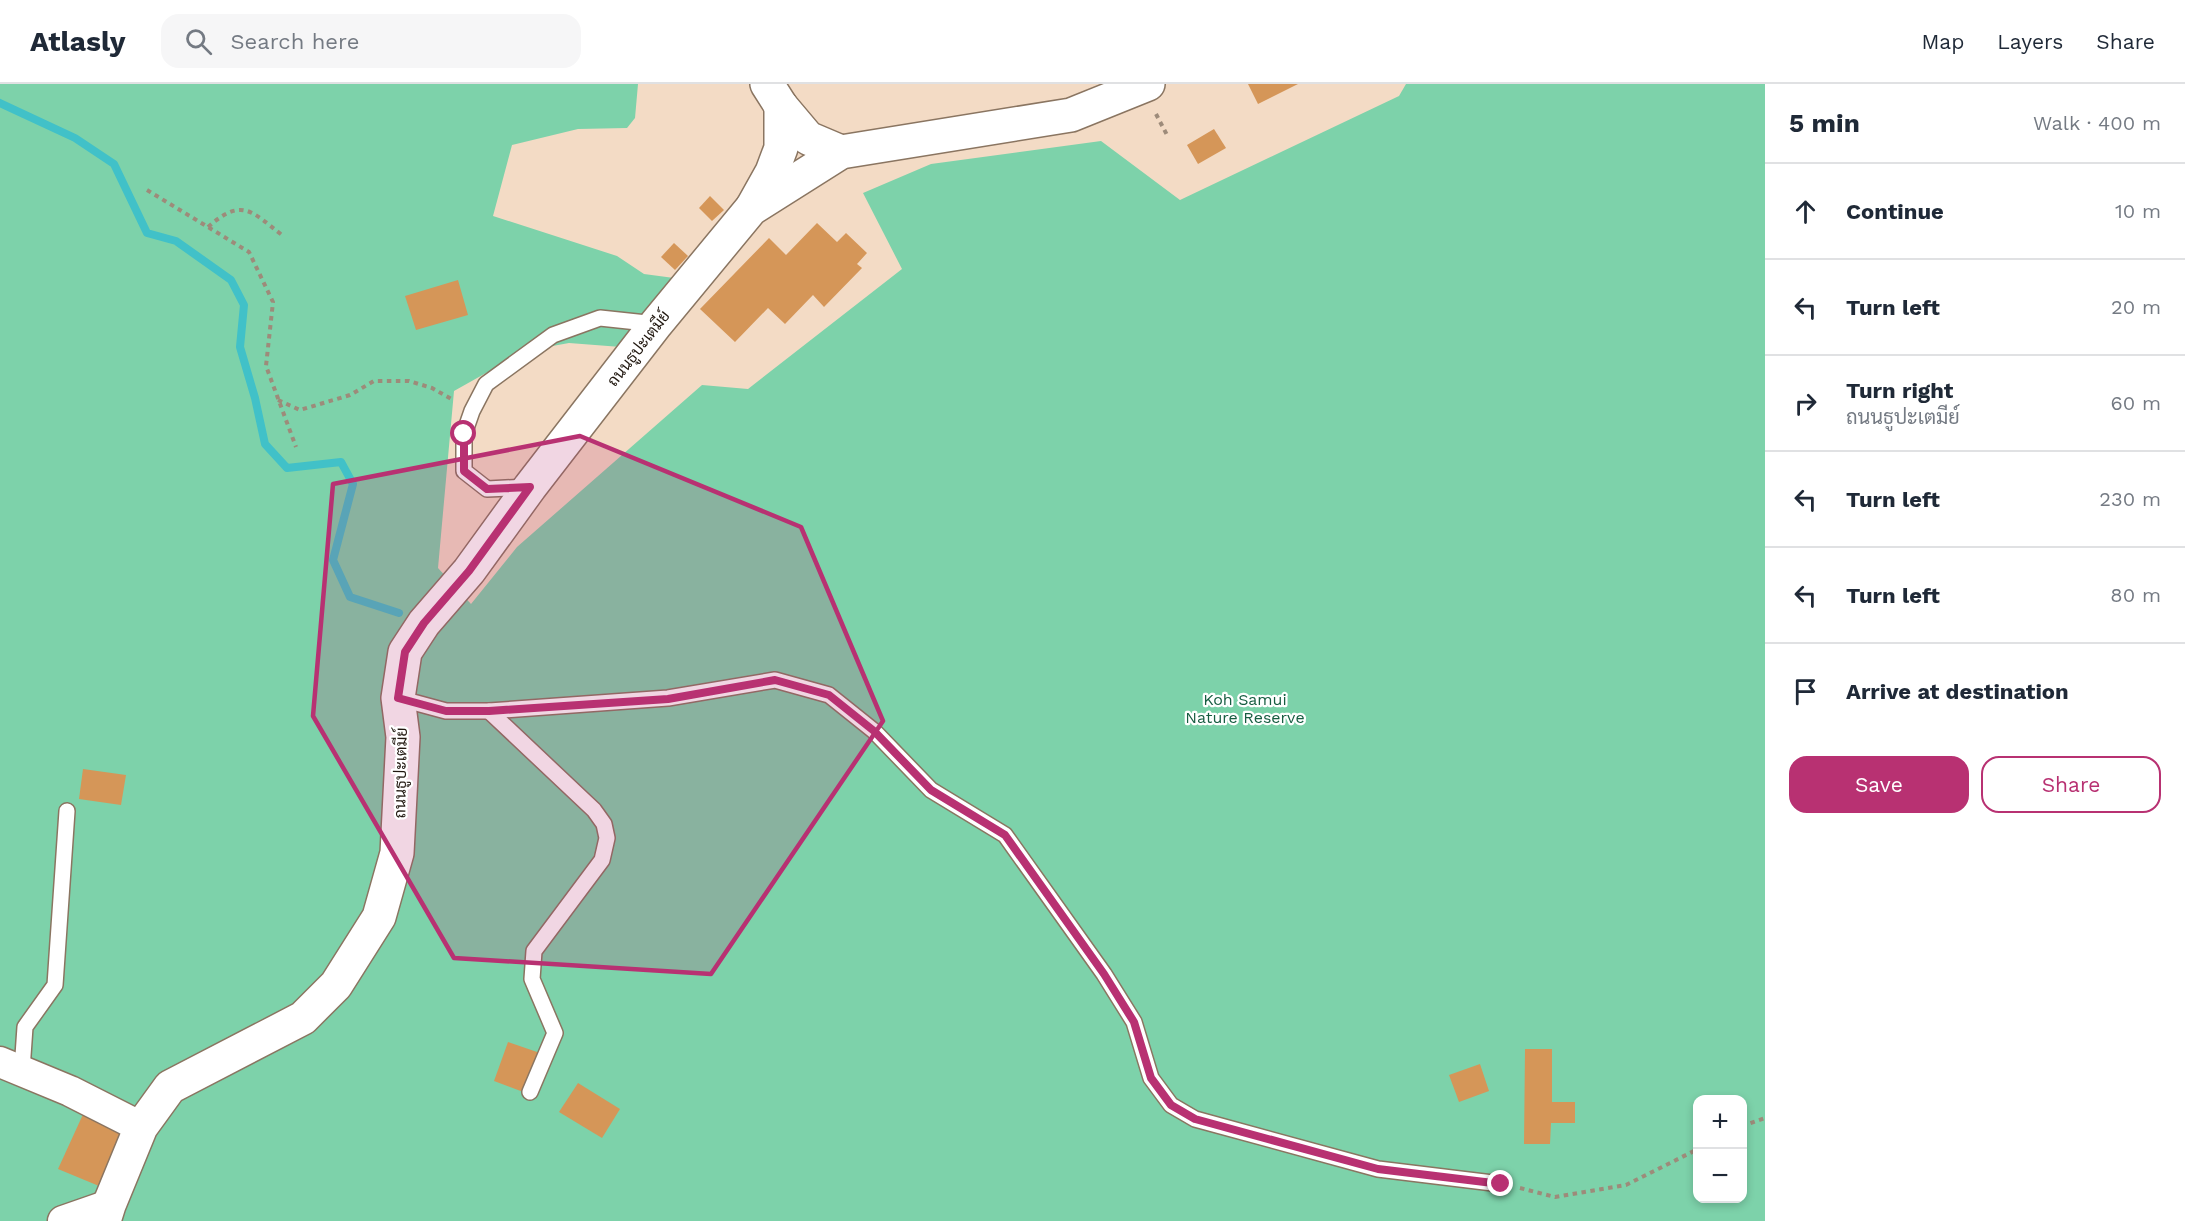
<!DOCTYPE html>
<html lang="en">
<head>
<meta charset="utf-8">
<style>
  :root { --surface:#fff; --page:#f6f6f7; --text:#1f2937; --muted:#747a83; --line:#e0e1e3; --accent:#b83172 }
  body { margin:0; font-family:"Work Sans",Sarabun,sans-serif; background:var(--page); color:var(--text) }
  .controls { position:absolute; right:18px; bottom:18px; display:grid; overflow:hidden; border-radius:12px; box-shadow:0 3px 9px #0003 }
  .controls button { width:54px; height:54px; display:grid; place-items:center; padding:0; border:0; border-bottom:2px solid var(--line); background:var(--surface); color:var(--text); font:30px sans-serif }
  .stop { position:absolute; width:18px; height:18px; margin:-14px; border:4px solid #b83172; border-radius:50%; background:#fff }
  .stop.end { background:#b83172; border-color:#fff; box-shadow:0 2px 6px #0008 }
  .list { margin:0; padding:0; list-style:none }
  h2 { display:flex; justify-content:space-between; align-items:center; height:78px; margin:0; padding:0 24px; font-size:26px }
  h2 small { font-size:20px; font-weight:400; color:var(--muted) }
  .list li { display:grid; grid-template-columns:39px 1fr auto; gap:18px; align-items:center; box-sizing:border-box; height:96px; padding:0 24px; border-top:2px solid var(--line) }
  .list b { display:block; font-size:22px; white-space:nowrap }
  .list p { margin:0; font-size:20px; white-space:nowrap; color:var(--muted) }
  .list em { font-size:20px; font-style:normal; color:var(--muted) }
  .actions { display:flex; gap:12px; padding:18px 24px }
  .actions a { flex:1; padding:14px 0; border:2px solid var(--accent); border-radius:18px; text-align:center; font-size:21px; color:var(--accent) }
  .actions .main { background:var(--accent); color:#fff }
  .icon { flex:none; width:33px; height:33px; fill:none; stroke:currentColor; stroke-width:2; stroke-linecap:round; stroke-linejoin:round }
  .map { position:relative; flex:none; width:1765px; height:1137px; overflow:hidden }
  header { display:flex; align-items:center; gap:36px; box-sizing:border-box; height:84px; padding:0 30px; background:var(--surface); border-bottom:2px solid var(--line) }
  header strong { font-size:28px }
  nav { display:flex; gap:33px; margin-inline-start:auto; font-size:21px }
  .search { width:420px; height:54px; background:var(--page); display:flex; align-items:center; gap:15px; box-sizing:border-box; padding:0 21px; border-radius:18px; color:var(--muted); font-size:22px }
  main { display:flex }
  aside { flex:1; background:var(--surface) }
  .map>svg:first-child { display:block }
</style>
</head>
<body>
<header>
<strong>Atlasly</strong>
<div class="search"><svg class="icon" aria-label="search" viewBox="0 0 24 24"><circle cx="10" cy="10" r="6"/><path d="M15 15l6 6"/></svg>Search here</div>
<nav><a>Map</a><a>Layers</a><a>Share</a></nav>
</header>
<main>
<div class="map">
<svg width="1765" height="1137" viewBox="0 0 1765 1137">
  <rect width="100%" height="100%" fill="#f3dbc5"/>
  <path fill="#7dd2aa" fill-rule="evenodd" d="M0,0h638l-3,34 -8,10 -49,1 -66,16 -19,71 124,40 27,18 30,4 -40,70 -65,-5 -44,8 -71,40 -16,177 33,36 46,-57 185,-162 46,4 154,-120 -39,-76 68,-29 170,-23 79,59 219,-104 7,-12h359v1137h-1765zM1698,1016h44v98h-44z"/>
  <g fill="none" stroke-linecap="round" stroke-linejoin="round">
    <polyline stroke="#41c1c8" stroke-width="8" points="0,19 75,54 114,80 147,149 176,157 231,196 244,221 240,263 255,314 265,360 287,384 341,378 353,400 333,476 350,513 399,529"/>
  </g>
  <g fill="#d59658">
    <polygon points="1248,0 1298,0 1258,20"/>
    <polygon points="1214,45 1226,64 1198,80 1187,61"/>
    <polygon points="710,112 724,126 712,137 699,124"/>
    <polygon points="817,139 837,158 846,149 867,169 857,180 862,184 824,223 813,211 785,240 768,224 735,258 700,225 769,154 786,171"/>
    <polygon points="674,159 688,172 675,186 661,173"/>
    <polygon points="458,196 468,231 416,246 405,212"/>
    <polygon points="83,685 126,691 121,721 79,715"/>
    <polygon points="508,958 540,969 526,1009 494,997"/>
    <polygon points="1525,965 1552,965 1552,1018 1575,1018 1575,1039 1551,1039 1550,1060 1524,1060"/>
    <polygon points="1480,980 1489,1007 1459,1018 1449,991"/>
    <polygon points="578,999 620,1025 602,1054 559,1028"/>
    <polygon points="85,1026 125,1043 99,1102 58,1085"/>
  </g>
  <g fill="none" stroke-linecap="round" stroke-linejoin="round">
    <g stroke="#8a7561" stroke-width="18">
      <g id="service">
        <polyline points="528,403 487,405 464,387 464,350 472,327 486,300 553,251 600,234 656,240"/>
        <polyline points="398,614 446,627 489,627 668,614 775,596 829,611 874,647 931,706 1005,751 1104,890 1134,938 1151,994 1171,1021 1195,1035 1378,1085 1501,1100"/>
        <polyline points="489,627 594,726 604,740 607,754 602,776 534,867 532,895 555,949 530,1008"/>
        <polyline points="22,986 25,943 55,901 67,727"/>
      </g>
    </g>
    <g stroke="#8a7561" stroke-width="33">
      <g id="minor">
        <polyline points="0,978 70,1007 141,1043"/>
        <polyline points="63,1137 109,1121"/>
      </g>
    </g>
    <g stroke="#8a7561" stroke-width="36">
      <g id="tertiary">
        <polyline points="767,0 781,22 808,54 841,68"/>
        <polyline points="753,122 772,88 781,64 781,22"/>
        <polyline points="104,1137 109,1121 141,1043 170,1003 303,934 336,901 379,833 397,769 403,653 398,614 405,568 424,539 469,487 530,403 656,240 751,125 841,68 1071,31 1148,0"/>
      </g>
    </g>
    <g stroke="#9d8b7a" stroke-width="4" stroke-dasharray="4.5 4.5" stroke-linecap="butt">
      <polyline points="1156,30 1167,51"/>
      <polyline points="147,106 249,168 273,218 266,282 296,363"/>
      <path d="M208,143c34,-30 43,-16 74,8"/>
      <polyline points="278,316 300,326 350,311 374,297 409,297 432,304 453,316"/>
      <polyline points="1742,1042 1765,1034"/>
      <polyline points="1520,1104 1555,1113 1626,1101 1698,1065"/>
    </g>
    <use href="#service" stroke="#fff" stroke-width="15"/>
    <use href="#minor" stroke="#fff" stroke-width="30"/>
    <use href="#tertiary" stroke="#fff" stroke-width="33"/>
  </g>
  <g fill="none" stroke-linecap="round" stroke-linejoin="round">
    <polyline stroke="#b83172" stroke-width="8" points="464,350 464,387 487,405 530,403 469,487 424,539 405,568 398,614 446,627 489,627 668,615 775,596 829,611 874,647 931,706 1005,751 1104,890 1134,938 1151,994 1171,1021 1195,1035 1378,1085 1501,1100"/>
  </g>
  <path fill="#b83172" fill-opacity="0.2" stroke="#b83172" stroke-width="4.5" stroke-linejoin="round" d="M580,352l221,91 82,194 -172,253 -257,-16 -141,-242 20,-232z"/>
  <g text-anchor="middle" stroke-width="4.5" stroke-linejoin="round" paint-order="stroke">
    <g font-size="16" fill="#20170f" stroke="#fff">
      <text transform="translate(638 264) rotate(-52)" y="6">ถนนธูปะเตมีย์</text>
      <text transform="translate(400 689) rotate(-89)" y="6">ถนนธูปะเตมีย์</text>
    </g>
    <g font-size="16" fill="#165d41" stroke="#fff">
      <text x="1245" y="621">Koh Samui<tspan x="1245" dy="18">Nature Reserve</tspan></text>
    </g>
  </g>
</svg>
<div class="controls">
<button>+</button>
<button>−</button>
</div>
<div class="stop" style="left:464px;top:350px"></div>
<div class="stop end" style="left:1501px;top:1100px"></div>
</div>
<aside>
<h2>5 min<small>Walk · 400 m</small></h2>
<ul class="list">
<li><svg class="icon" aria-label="ahead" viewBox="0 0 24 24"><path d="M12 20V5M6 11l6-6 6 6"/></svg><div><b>Continue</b></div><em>10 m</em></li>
<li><svg class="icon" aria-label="left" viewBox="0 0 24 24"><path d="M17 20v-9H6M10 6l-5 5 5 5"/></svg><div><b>Turn left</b></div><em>20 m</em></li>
<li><svg class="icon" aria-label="right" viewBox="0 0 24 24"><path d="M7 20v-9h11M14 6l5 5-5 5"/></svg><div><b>Turn right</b><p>ถนนธูปะเตมีย์</p></div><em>60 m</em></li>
<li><svg class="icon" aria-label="left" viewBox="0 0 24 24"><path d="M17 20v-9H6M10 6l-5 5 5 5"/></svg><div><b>Turn left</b></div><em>230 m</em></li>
<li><svg class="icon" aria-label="left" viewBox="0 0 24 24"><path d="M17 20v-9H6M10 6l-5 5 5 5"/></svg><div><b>Turn left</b></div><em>80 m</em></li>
<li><svg class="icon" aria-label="arrive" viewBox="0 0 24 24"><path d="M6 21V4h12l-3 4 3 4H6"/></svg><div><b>Arrive at destination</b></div></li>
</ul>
<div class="actions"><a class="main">Save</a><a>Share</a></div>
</aside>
</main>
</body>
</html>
